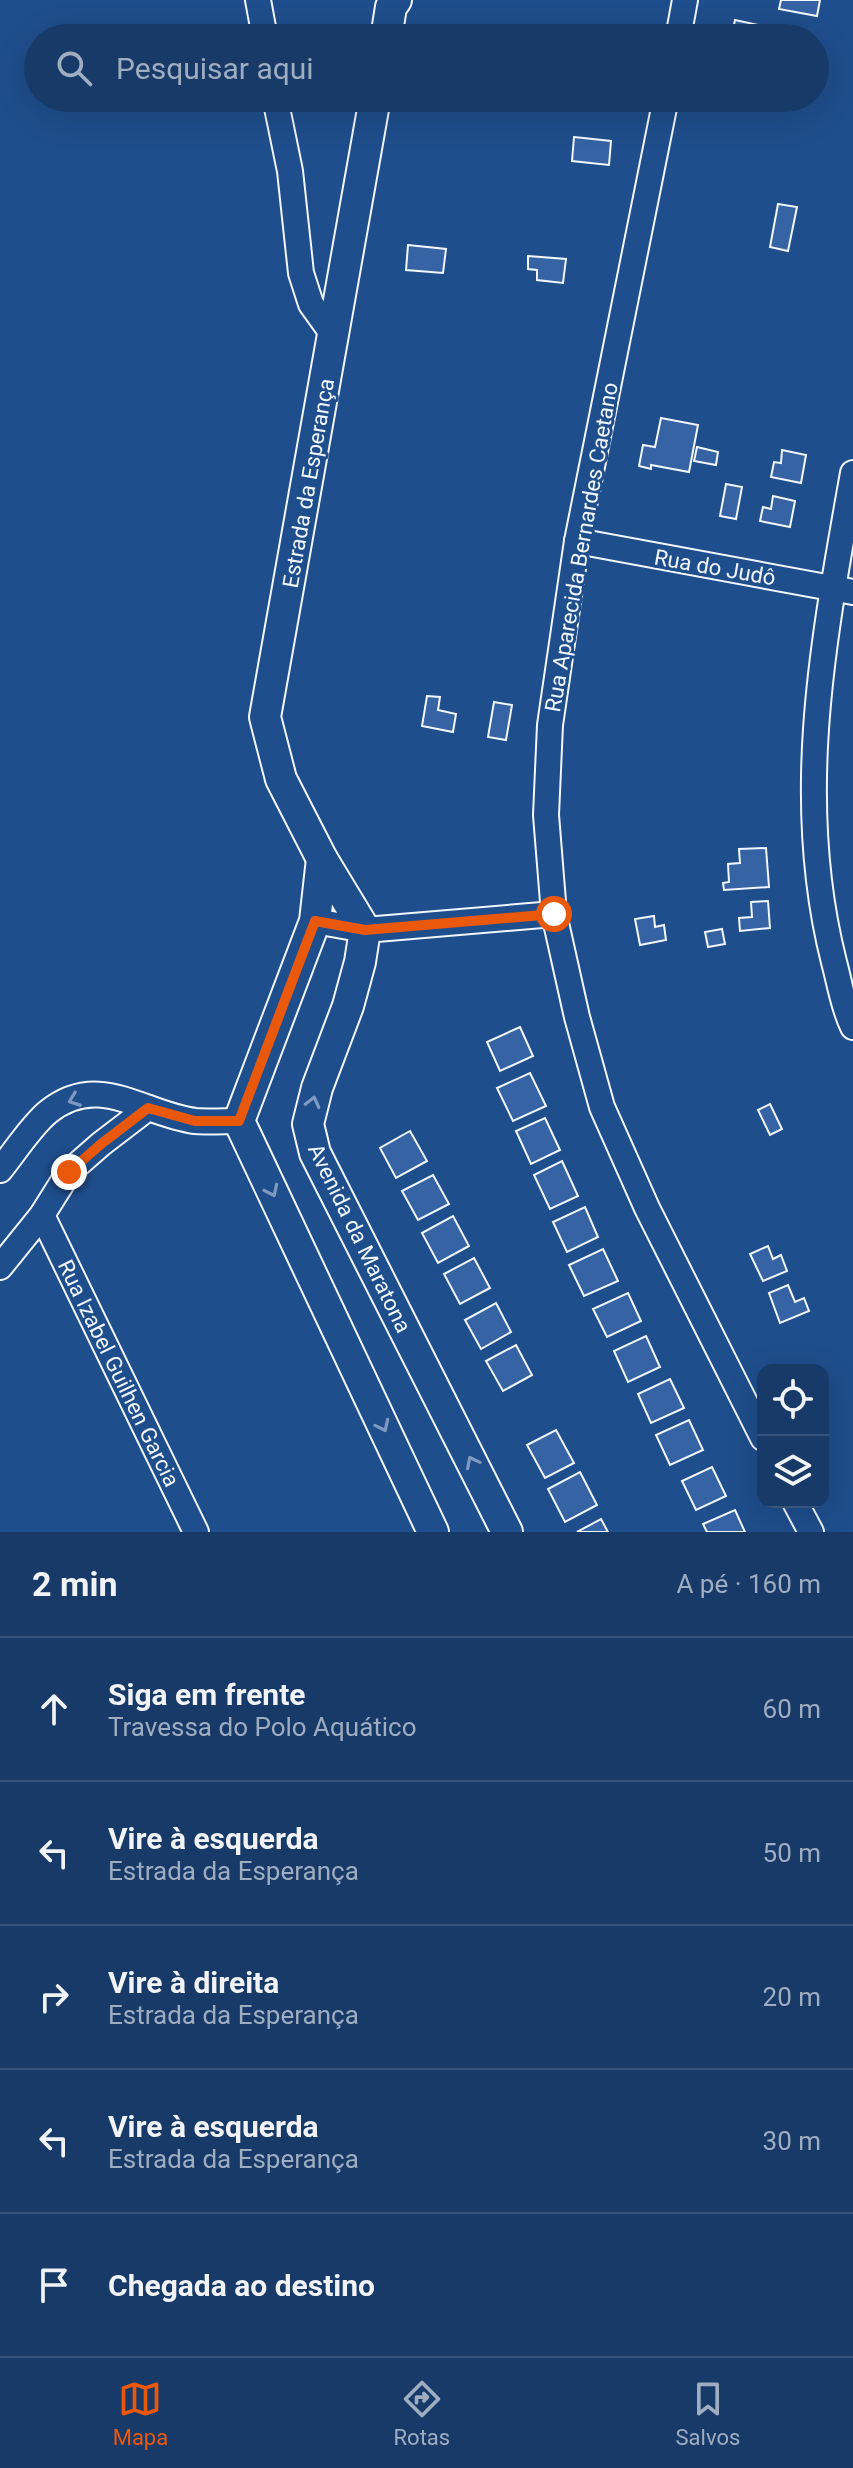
<!DOCTYPE html>
<html lang="pt">
<head>
<meta charset="utf-8">
<style>
  :root { --surface:#173a69; --page:#20416f; --text:#f1f3f6; --muted:#9eadc0; --line:#36547d; --accent:#ea580c }
  body { margin:0; font-family:Roboto,sans-serif; background:var(--page); color:var(--text) }
  .controls { position:absolute; right:24px; bottom:24px; display:grid; overflow:hidden; border-radius:16px; box-shadow:0 8px 32px #0002 }
  .controls button { width:72px; height:72px; display:grid; place-items:center; padding:0; border:0; border-bottom:2px solid var(--line); background:var(--surface); color:var(--text); font:40px sans-serif }
  .stop { position:absolute; width:24px; height:24px; margin:-18px; border:6px solid #ea580c; border-radius:50%; background:#fff }
  .stop.end { background:#ea580c; border-color:#fff; box-shadow:0 2px 8px #0008 }
  .list { margin:0; padding:0; list-style:none }
  h2 { display:flex; justify-content:space-between; align-items:center; height:104px; margin:0; padding:0 32px; font-size:34px }
  h2 small { font-size:26px; font-weight:400; color:var(--muted) }
  .list li { display:grid; grid-template-columns:52px 1fr auto; gap:24px; align-items:center; box-sizing:border-box; height:144px; padding:0 32px; border-top:2px solid var(--line) }
  .list b { display:block; font-size:30px; white-space:nowrap }
  .list p { margin:0; font-size:26px; white-space:nowrap; color:var(--muted) }
  .list em { font-size:26px; font-style:normal; color:var(--muted) }
  .icon { flex:none; width:44px; height:44px; fill:none; stroke:currentColor; stroke-width:2; stroke-linecap:round; stroke-linejoin:round }
  .map { position:relative; flex:none; width:853px; height:1532px; overflow:hidden }
  .search { position:absolute; background:var(--surface); box-shadow:0 8px 32px #0002; left:24px; right:24px; top:24px; height:88px; display:flex; align-items:center; gap:20px; box-sizing:border-box; padding:0 28px; border-radius:44px; color:var(--muted); font-size:30px }
  .sheet { height:824px; background:var(--surface) }
  nav { display:flex; justify-content:space-around; align-items:center; box-sizing:border-box; height:112px; border-top:2px solid var(--line); background:var(--surface); font-size:22px; color:var(--muted) }
  nav a { display:grid; justify-items:center; gap:4px }
  nav .on { color:var(--accent) }
  .map>svg:first-child { display:block }
</style>
</head>
<body>
<div class="map">
<svg width="853" height="1532" viewBox="0 0 853 1532">
  <rect width="100%" height="100%" fill="#1f4e8c"/>
  <g fill="#3563a3" stroke="#f2f6ff" stroke-width="2">
    <polygon points="781,0 820,0 817,16 779,9"/>
    <polygon points="735,20 768,27 766,38 731,38"/>
    <polygon points="574,137 611,141 609,165 572,161"/>
    <polygon points="778,204 797,207 788,251 770,247"/>
    <polygon points="408,245 446,249 443,273 406,270"/>
    <polygon points="528,256 566,259 563,283 537,280 537,270 528,269"/>
    <polygon points="661,418 698,425 689,472 651,465 651,469 639,466 643,445 655,447"/>
    <polygon points="697,447 718,452 716,465 694,461"/>
    <polygon points="782,450 806,455 801,483 771,477 774,462 781,463"/>
    <polygon points="726,484 742,487 736,519 720,516"/>
    <polygon points="773,496 795,501 790,527 760,521 763,507 771,509"/>
    <polygon points="427,696 440,697 438,710 456,714 453,732 422,726"/>
    <polygon points="494,702 512,705 506,740 488,737"/>
    <polygon points="766,848 769,887 724,890 723,883 729,882 728,864 740,863 739,849"/>
    <polygon points="768,901 770,928 740,931 739,918 752,917 751,902"/>
    <polygon points="654,916 655,927 664,925 666,940 640,945 635,919"/>
    <polygon points="722,929 725,944 708,947 705,932"/>
    <polygon points="520,1027 533,1056 500,1071 487,1042"/>
    <polygon points="530,1073 546,1106 513,1121 497,1088"/>
    <polygon points="770,1104 782,1129 770,1135 758,1110"/>
    <polygon points="545,1118 560,1150 531,1164 516,1131"/>
    <polygon points="410,1131 427,1161 396,1178 380,1148"/>
    <polygon points="562,1161 578,1196 550,1209 534,1175"/>
    <polygon points="433,1175 449,1204 418,1220 402,1191"/>
    <polygon points="585,1207 598,1237 567,1252 553,1222"/>
    <polygon points="453,1216 469,1246 438,1263 422,1233"/>
    <polygon points="768,1246 773,1259 781,1255 787,1271 763,1281 750,1254"/>
    <polygon points="603,1249 618,1281 584,1296 569,1265"/>
    <polygon points="474,1258 490,1288 460,1304 444,1274"/>
    <polygon points="788,1285 795,1302 804,1298 809,1311 780,1323 769,1293"/>
    <polygon points="628,1293 641,1321 607,1337 593,1309"/>
    <polygon points="496,1303 511,1332 481,1349 465,1320"/>
    <polygon points="646,1336 660,1367 628,1382 614,1351"/>
    <polygon points="516,1345 532,1375 503,1391 486,1361"/>
    <polygon points="670,1379 684,1408 651,1423 638,1394"/>
    <polygon points="689,1420 703,1450 670,1465 656,1435"/>
    <polygon points="556,1430 574,1463 545,1478 527,1445"/>
    <polygon points="712,1467 726,1496 696,1510 682,1481"/>
    <polygon points="580,1472 597,1505 565,1522 548,1489"/>
    <polygon points="735,1510 745,1532 707,1532 703,1524"/>
    <polygon points="601,1519 608,1532 577,1532"/>
  </g>
  <g fill="none" stroke-linecap="round" stroke-linejoin="round">
    <g stroke="#f2f6ff" stroke-width="28">
      <g id="minor">
        <polyline points="258,0 265,38"/>
        <polyline points="678,38 685,0"/>
        <polyline points="275,98 290,171 301,273 311,304 334,336"/>
        <polyline points="666,98 577,541 550,725 546,815 554,914 577,1017 602,1107 647,1208 763,1438"/>
        <path d="M853,473c-29,164 -61,324 -19,489 6,22 9,45 19,65"/>
        <polyline points="577,541 853,592"/>
        <polyline points="315,921 365,930 554,914"/>
        <path d="M0,1170c14,-17 31,-44 48,-58 51,-41 94,2 147,9 14,1 30,0 44,0"/>
        <polyline points="42,1215 196,1532"/>
        <polyline points="0,1267 42,1215 69,1172 101,1144 148,1108"/>
        <polyline points="795,1502 811,1532"/>
      </g>
    </g>
    <g stroke="#f2f6ff" stroke-width="34">
      <g id="tertiary">
        <polyline points="386,38 391,7 396,0"/>
        <polyline points="375,98 265,717 281,779 322,859 365,930 360,962 348,1006 317,1088 308,1124 315,1153 507,1532"/>
        <polyline points="322,859 315,921 239,1121 433,1532"/>
      </g>
    </g>
    <use href="#minor" stroke="#1f4e8c" stroke-width="24"/>
    <use href="#tertiary" stroke="#1f4e8c" stroke-width="30"/>
  </g>
  <defs><path id="oneway-chevron" d="M-2-3.5L2.5 0L-2 3.5" fill="none" stroke-width="1.6" stroke-linecap="round" stroke-linejoin="round" transform="scale(2)"/></defs>
  <g stroke="#7e9ac0">
    <use href="#oneway-chevron" transform="translate(74 1100) rotate(159)"/>
    <use href="#oneway-chevron" transform="translate(313 1102) rotate(-76)"/>
    <use href="#oneway-chevron" transform="translate(272 1191) rotate(65)"/>
    <use href="#oneway-chevron" transform="translate(383 1426) rotate(65)"/>
    <use href="#oneway-chevron" transform="translate(472 1462) rotate(-117)"/>
  </g>
  <g fill="none" stroke-linecap="round" stroke-linejoin="round">
    <polyline stroke="#ea580c" stroke-width="10" points="69,1172 101,1144 148,1108 195,1121 239,1121 315,921 365,930 554,914"/>
  </g>
  <g text-anchor="middle" stroke-width="6" stroke-linejoin="round" paint-order="stroke">
    <g font-size="22" fill="#f2f6ff" stroke="#1f4e8c">
      <text transform="translate(308 483) rotate(-80)" y="8">Estrada da Esperança</text>
      <text transform="translate(581 547) rotate(-80)" y="8">Rua Aparecida Bernardes Caetano</text>
      <text transform="translate(715 567) rotate(10)" y="8">Rua do Judô</text>
      <text transform="translate(360 1238) rotate(64)" y="8">Avenida da Maratona</text>
      <text transform="translate(119 1373) rotate(64)" y="8">Rua Izabel Guilhen Garcia</text>
    </g>
  </g>
</svg>
<div class="controls">
<button><svg class="icon" aria-label="locate" viewBox="0 0 24 24"><circle cx="12" cy="12" r="6"/><path d="M12 2v4M12 18v4M2 12h4M18 12h4"/></svg></button>
<button><svg class="icon" aria-label="layers" viewBox="0 0 24 24"><path d="M12 4l9 5-9 5-9-5zM3 14l9 5 9-5"/></svg></button>
</div>
<div class="stop" style="left:554px;top:914px"></div>
<div class="stop end" style="left:69px;top:1172px"></div>
<div class="search"><svg class="icon" aria-label="search" viewBox="0 0 24 24"><circle cx="10" cy="10" r="6"/><path d="M15 15l6 6"/></svg>Pesquisar aqui</div>
</div>
<section class="sheet">
<h2>2 min<small>A pé · 160 m</small></h2>
<ul class="list">
<li><svg class="icon" aria-label="ahead" viewBox="0 0 24 24"><path d="M12 20V5M6 11l6-6 6 6"/></svg><div><b>Siga em frente</b><p>Travessa do Polo Aquático</p></div><em>60 m</em></li>
<li><svg class="icon" aria-label="left" viewBox="0 0 24 24"><path d="M17 20v-9H6M10 6l-5 5 5 5"/></svg><div><b>Vire à esquerda</b><p>Estrada da Esperança</p></div><em>50 m</em></li>
<li><svg class="icon" aria-label="right" viewBox="0 0 24 24"><path d="M7 20v-9h11M14 6l5 5-5 5"/></svg><div><b>Vire à direita</b><p>Estrada da Esperança</p></div><em>20 m</em></li>
<li><svg class="icon" aria-label="left" viewBox="0 0 24 24"><path d="M17 20v-9H6M10 6l-5 5 5 5"/></svg><div><b>Vire à esquerda</b><p>Estrada da Esperança</p></div><em>30 m</em></li>
<li><svg class="icon" aria-label="arrive" viewBox="0 0 24 24"><path d="M6 21V4h12l-3 4 3 4H6"/></svg><div><b>Chegada ao destino</b></div></li>
</ul>
</section>
<nav>
<a class="on"><svg class="icon" aria-label="map" viewBox="0 0 24 24"><path d="M3 6l6-2 6 2 6-2v14l-6 2-6-2-6 2zM9 4v14M15 6v14"/></svg>Mapa</a>
<a><svg class="icon" aria-label="directions" viewBox="0 0 24 24"><path d="M12 3l9 9-9 9-9-9zM9 14v-3h6M13 9l2 2-2 2"/></svg>Rotas</a>
<a><svg class="icon" aria-label="saved" viewBox="0 0 24 24"><path d="M7 4h10v16l-5-4-5 4z"/></svg>Salvos</a>
</nav>
</body>
</html>
